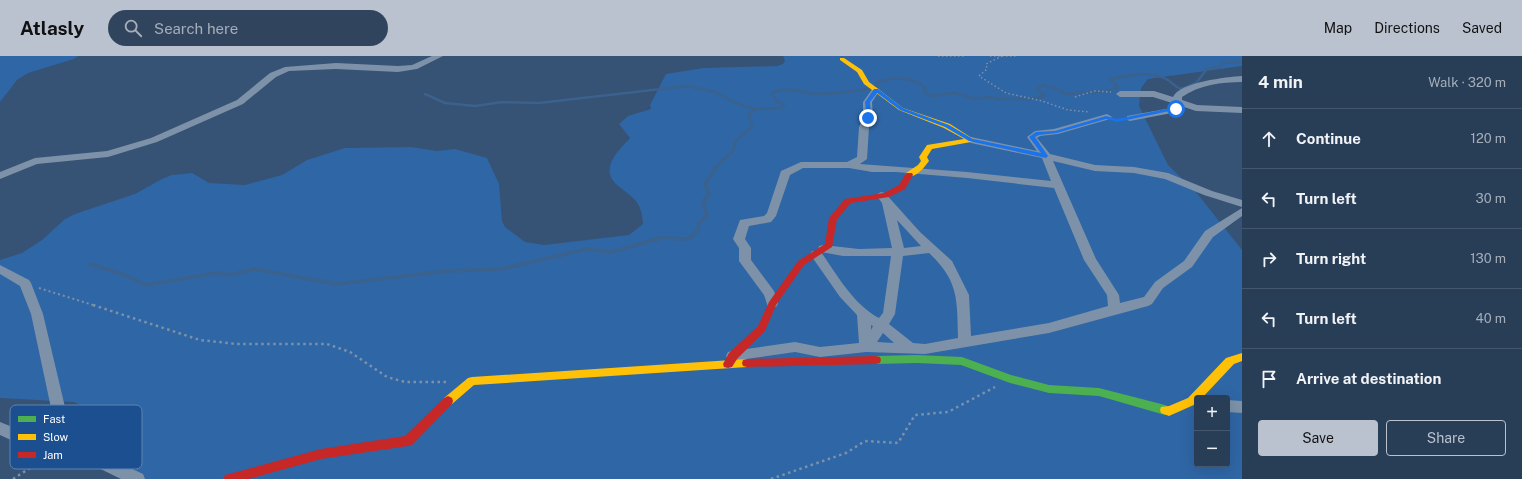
<!DOCTYPE html>
<html lang="en">
<head>
<meta charset="utf-8">
<style>
  :root { --surface:#283e57; --page:#30455d; --text:#f1f3f6; --muted:#a5aeba; --line:#44576d; --accent:#b9c2ce }
  body { margin:0; font-family:"Public Sans",sans-serif; background:var(--page); color:var(--text) }
  .controls { position:absolute; right:12px; bottom:12px; display:grid; overflow:hidden; border-radius:4px; box-shadow:0 4px 16px #0002 }
  .controls button { width:36px; height:36px; display:grid; place-items:center; padding:0; border:0; border-bottom:1px solid var(--line); background:var(--surface); color:var(--text); font:20px sans-serif }
  .stop { position:absolute; width:12px; height:12px; margin:-9px; border:3px solid #1a73e8; border-radius:50%; background:#fff }
  .stop.end { background:#1a73e8; border-color:#fff; box-shadow:0 1px 4px #0008 }
  .list { margin:0; padding:0; list-style:none }
  h2 { display:flex; justify-content:space-between; align-items:center; height:52px; margin:0; padding:0 16px; font-size:17px }
  h2 small { font-size:13px; font-weight:400; color:var(--muted) }
  .list li { display:grid; grid-template-columns:26px 1fr auto; gap:12px; align-items:center; box-sizing:border-box; height:60px; padding:0 16px; border-top:1px solid var(--line) }
  .list b { display:block; font-size:15px; white-space:nowrap }
  .list em { font-size:13px; font-style:normal; color:var(--muted) }
  .actions { display:flex; gap:8px; padding:12px 16px }
  .actions a { flex:1; padding:9px 0; border:1px solid var(--accent); border-radius:4px; text-align:center; font-size:14px; color:var(--accent) }
  .actions .main { background:var(--accent); color:#111 }
  .icon { flex:none; width:22px; height:22px; fill:none; stroke:currentColor; stroke-width:2; stroke-linecap:round; stroke-linejoin:round }
  .map { position:relative; flex:none; width:1242px; height:423px; overflow:hidden }
  header { display:flex; align-items:center; gap:24px; box-sizing:border-box; height:56px; padding:0 20px; background:var(--accent); color:#111 }
  header strong { font-size:19px }
  nav { display:flex; gap:22px; margin-inline-start:auto; font-size:14px }
  .search { width:280px; height:36px; background:var(--page); display:flex; align-items:center; gap:10px; box-sizing:border-box; padding:0 14px; border-radius:22px; color:var(--muted); font-size:15px }
  main { display:flex }
  aside { flex:1; background:var(--surface) }
  .map>svg:first-child { display:block }
</style>
</head>
<body>
<header>
<strong>Atlasly</strong>
<div class="search"><svg class="icon" aria-label="search" viewBox="0 0 24 24"><circle cx="10" cy="10" r="6"/><path d="M15 15l6 6"/></svg>Search here</div>
<nav><a>Map</a><a>Directions</a><a>Saved</a></nav>
</header>
<main>
<div class="map">
<svg width="1242" height="423" viewBox="0 0 1242 423">
  <rect width="100%" height="100%" fill="#365274"/>
  <g fill="#2f66a5" fill-rule="evenodd">
    <polygon points="0,0 78,0 74,3 28,17 17,24 0,46"/>
    <path d="M783,0h459v10l-94,13 -7,9 -2,18 29,59 28,27 46,58v229h-1111l6,-11 -5,-32 -15,-15 -43,-19 -74,-4v-138l22,-7 20,-13 23,-21 10,-5 60,-20 27,-15 10,-4 20,-2 17,10 36,2 37,-10 25,-15 38,-12 66,-1 26,4 18,-2 32,9 12,26 3,37 3,6 20,15 19,3 85,-10 14,-11c-1,-10 -2,-18 -9,-25 -11,-12 -30,-17 -23,-36 3,-9 13,-18 19,-25l-11,-14 9,-8 23,-7 -1,-4 16,-31 37,-6 74,-2 6,-2 2,-3zM1197,342h30v66h-30z"/>
  </g>
  <g fill="none" stroke-linecap="round" stroke-linejoin="round">
    <g stroke="#3b618d" stroke-width="2.5">
      <path d="M425,38l20,9 30,3 27,-4 37,1 148,-17 28,6 21,11 19,6 25,-1 4,-3 -8,-4 -4,-8c17,-8 32,1 49,1 19,0 37,-4 56,-6v-6c17,-5 34,-7 48,6v5l7,3 23,-3 20,6 14,-2 8,2h35l13,-3 -8,-7 6,-4 15,4 6,5 43,-3 11,-4 -8,-8c18,-3 38,-9 56,0 5,2 7,7 15,10l15,-6 11,-14 13,-2 2,-4 20,-1"/>
      <polyline points="715,112 734,94 735,85 752,71 749,58 755,53"/>
    </g>
    <polyline stroke="#3b618d" stroke-width="3.5" points="90,208 125,219 146,229 216,217 231,219 254,213 337,228 447,215 501,213 587,193 611,196 661,182 689,183 698,174 699,167 707,160 703,147 709,137 705,128 716,111"/>
    <g stroke="#7d92a8" stroke-width="1.5" stroke-dasharray="1.5 2.5" stroke-linecap="butt">
      <polyline points="938,0 966,0"/>
      <polyline points="990,0 1017,0"/>
      <polyline points="1002,0 986,8 987,13 979,20 1006,37 1042,45 1068,54 1089,56"/>
      <polyline points="1075,41 1094,35 1111,36"/>
    </g>
    <polyline stroke="#7d92a8" stroke-width="2" stroke-dasharray="2 3" stroke-linecap="butt" points="39,232 96,250"/>
    <g stroke="#7d92a8" stroke-width="2.5" stroke-dasharray="2.5 3.5" stroke-linecap="butt">
      <polyline points="93,249 200,284 237,288 327,288 350,296 387,321 405,326 449,326"/>
      <polyline points="13,423 50,399"/>
      <polyline points="771,423 846,397 865,385 898,387 915,359 948,356 995,331"/>
    </g>
    <g fill="#7d92a8" fill-rule="evenodd">
      <polygon points="432,0 443,0 417,13 398,16 336,13 289,15 276,21 243,48 157,86 108,101 37,108 0,123 0,116 35,102 107,95 151,82 237,44 270,17 285,11 336,7 398,10 412,9"/>
      <path d="M1242,20v6c-20,0 -43,3 -60,15v3l15,5 45,2v6l-46,-2 -15,-5 -4,6 -47,9 -3,-1v-4l44,-8 1,-5 -19,-6h-33l-4,-3 4,-3h34l19,6c7,-15 54,-20 69,-21z"/>
      <path d="M876,31l4,3 -8,12 1,16 -4,9 -2,32 -7,5 107,8 84,9 -9,-23 -71,-15 -5,-3 5,-3 66,14 -10,-14 8,-6 19,-2 53,-15 5,3 -2,2 -52,15 -18,2 -3,2 13,16 45,11 39,2 34,6 44,18 30,9v7l-38,-12 -39,-16 -31,-6 -39,-2 -42,-10 43,98 23,36 1,8 24,-6 11,-15 29,-21 21,-30 37,-23v8l-29,21 -21,30 -29,21 -11,16 -4,2 -99,27 -124,21 -59,-2 -46,5 -25,-5 -62,9 -5,-1 -2,-4 2,-4 5,-1 62,-9 25,5 39,-4 -2,-28 -17,-18 -30,-43 2,-3h6l1,-5 4,-1 36,4 33,-1 -10,-45 -6,-8 5,-3 4,1 35,39 32,29 17,34 2,41 78,-13 59,-17 -1,-11 -23,-35 -30,-72 -87,-10 -71,-6h-24l-23,-4h-46l-13,7 -14,41 -5,6 -22,4 -4,13 6,9v12l23,31 4,13 -2,3h-8l-4,-12 -25,-34v-13l-6,-9 7,-19 24,-4 3,-3 14,-42 20,-9h46l10,-5 2,-30 4,-9v-16l10,-14zM897,164l24,26 -17,2zM821,196l22,4h48l-8,57 -4,5c-25,-13 -42,-43 -58,-66zM929,197c30,28 28,47 29,85l-33,6 -12,-1 -24,-19 6,-10 8,-58zM871,269l2,1 -2,4zM883,277l11,10 -17,-1z"/>
      <polygon points="0,209 29,224 31,227 43,258 73,385 143,418 145,423 121,423 64,395 13,385 0,379 0,366 15,372 57,380 31,258 20,230 0,218"/>
      <polygon points="1227,344 1242,345 1242,357 1227,356"/>
    </g>
    <polygon fill="#4caf50" fill-rule="evenodd" points="917,299 962,301 1011,319 1049,329 1099,332 1165,349 1169,351 1170,354 1169,357 1165,359 1099,340 1049,337 1010,327 961,309 917,307 876,308 872,307 871,304 872,301 876,300"/>
    <g fill="#ffc107" fill-rule="evenodd">
      <path d="M840,2h4l18,12 7,12 34,26 47,16 25,16 -4,2 -39,7 -5,8 2,4c-5,7 -13,17 -23,16l-1,-2 1,-2 12,-8 3,-4 -2,-4 8,-12 37,-6 -20,-11 -45,-18 -35,-26 -7,-12 -17,-12z"/>
      <polygon points="1242,297 1242,305 1234,308 1202,342 1197,342 1196,348 1169,360 1161,357 1160,354 1161,351 1169,350 1188,342 1226,302"/>
      <polygon points="747,303 751,304 752,307 751,310 747,311 474,329 452,348 448,350 444,348 443,345 444,342 468,322 472,321"/>
    </g>
    <g fill="#c62828" fill-rule="evenodd">
      <polygon points="906,117 912,117 913,119 905,133 889,141 851,147 837,163 832,191 804,209 776,249 765,275 737,303 732,311 728,312 724,311 723,308 729,297 758,270 769,246 798,205 825,188 829,162 845,143 884,137 899,129"/>
      <polygon points="876,300 880,301 881,304 880,307 876,308 747,311 743,310 742,307 743,304 747,303"/>
      <polygon points="448,340 452,342 453,345 452,348 412,389 408,390 321,403 249,423 223,423 225,419 229,418 321,393 405,380 444,342"/>
    </g>
  </g>
  <polygon fill="#1a73e8" points="874,33 878,33 903,52 949,69 973,83 1041,97 1029,81 1036,76 1055,75 1106,60 1117,63 1176,51 1179,53 1117,66 1106,63 1057,77 1039,79 1035,81 1048,100 1046,102 969,85 945,71 900,54 877,37 870,46 871,62 867,63 865,46"/>
  <rect x="10" y="349" width="132" height="64" rx="6" fill="#1b4f8f" stroke="#5f84b1" stroke-width="1"/>
  <rect x="18" y="360" width="18" height="6" fill="#4caf50"/>
  <rect x="18" y="378" width="18" height="6" fill="#ffc107"/>
  <rect x="18" y="396" width="18" height="6" fill="#c62828"/>
  <g font-size="11" fill="#fff">
    <text x="43" y="367">Fast</text>
    <text x="43" y="385">Slow</text>
    <text x="43" y="403">Jam</text>
  </g>
</svg>
<div class="controls">
<button>+</button>
<button>−</button>
</div>
<div class="stop" style="left:1176px;top:53px"></div>
<div class="stop end" style="left:868px;top:62px"></div>
</div>
<aside>
<h2>4 min<small>Walk · 320 m</small></h2>
<ul class="list">
<li><svg class="icon" aria-label="ahead" viewBox="0 0 24 24"><path d="M12 20V5M6 11l6-6 6 6"/></svg><div><b>Continue</b></div><em>120 m</em></li>
<li><svg class="icon" aria-label="left" viewBox="0 0 24 24"><path d="M17 20v-9H6M10 6l-5 5 5 5"/></svg><div><b>Turn left</b></div><em>30 m</em></li>
<li><svg class="icon" aria-label="right" viewBox="0 0 24 24"><path d="M7 20v-9h11M14 6l5 5-5 5"/></svg><div><b>Turn right</b></div><em>130 m</em></li>
<li><svg class="icon" aria-label="left" viewBox="0 0 24 24"><path d="M17 20v-9H6M10 6l-5 5 5 5"/></svg><div><b>Turn left</b></div><em>40 m</em></li>
<li><svg class="icon" aria-label="arrive" viewBox="0 0 24 24"><path d="M6 21V4h12l-3 4 3 4H6"/></svg><div><b>Arrive at destination</b></div></li>
</ul>
<div class="actions"><a class="main">Save</a><a>Share</a></div>
</aside>
</main>
</body>
</html>
